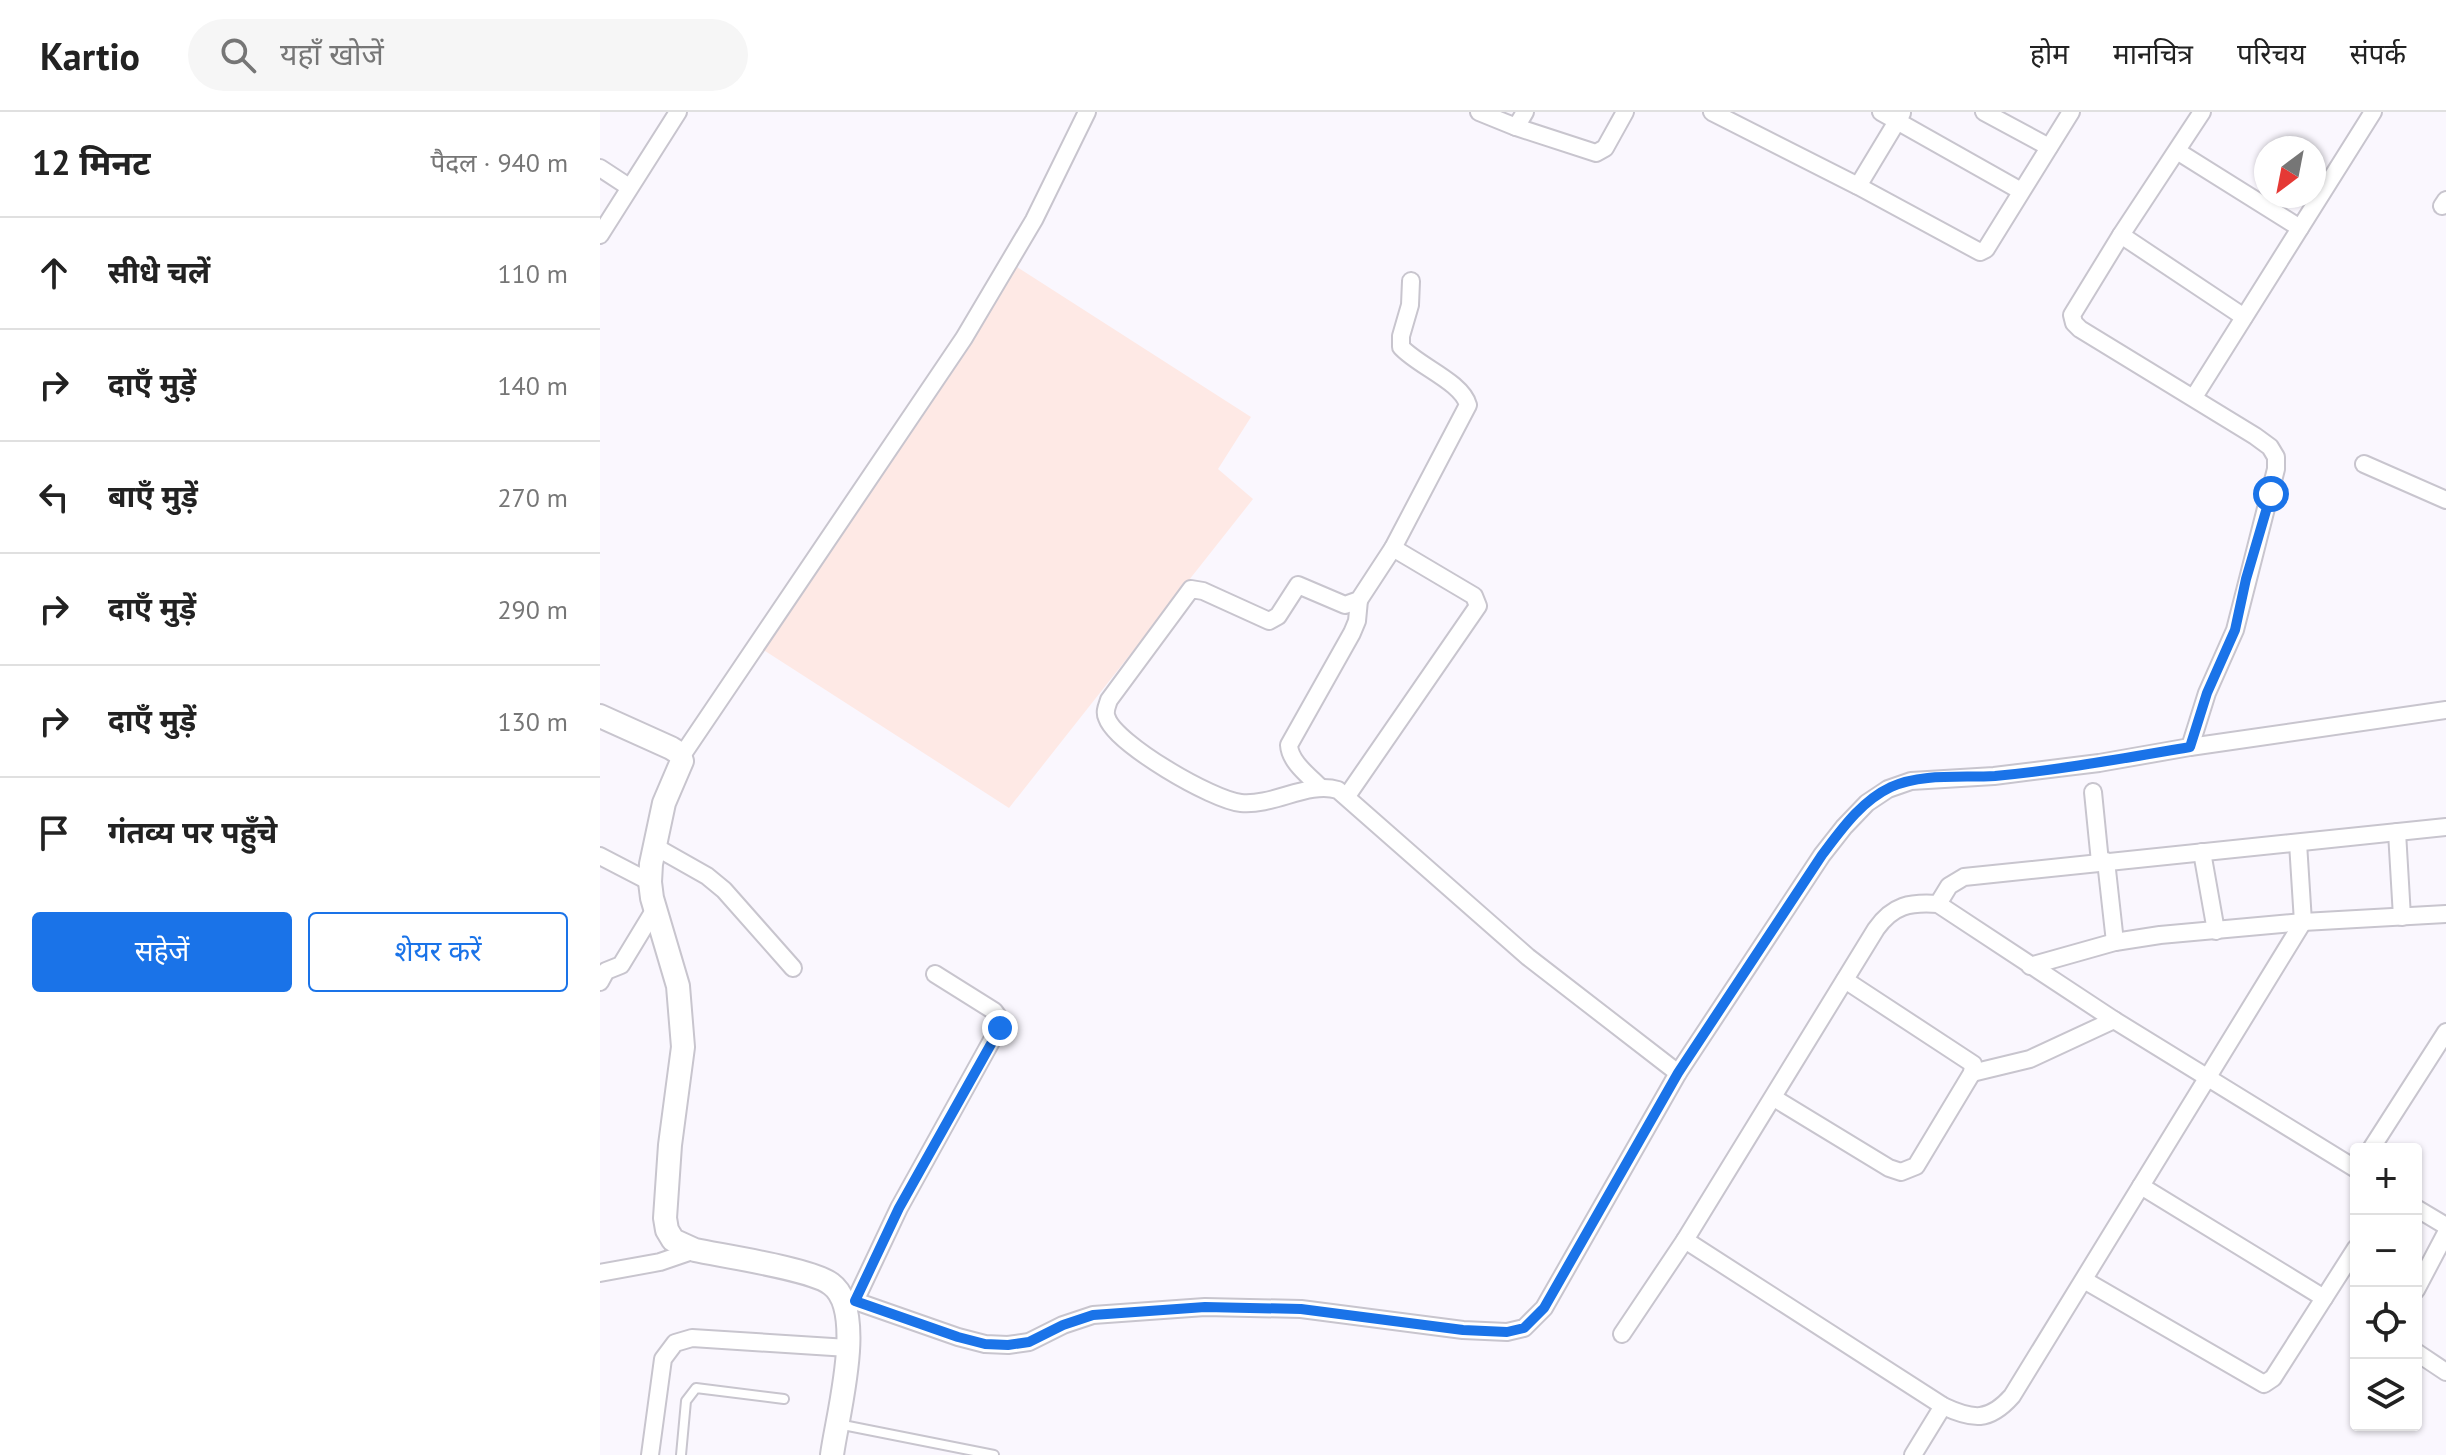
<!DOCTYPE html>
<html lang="hi">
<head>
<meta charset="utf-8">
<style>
  :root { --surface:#fff; --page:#f6f6f6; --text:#222; --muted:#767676; --line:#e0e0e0; --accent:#1a73e8 }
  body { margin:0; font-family:"PT Sans","Noto Sans Devanagari",sans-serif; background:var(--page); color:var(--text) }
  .controls { position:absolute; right:24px; bottom:24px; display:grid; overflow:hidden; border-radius:8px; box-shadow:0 2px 6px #0004 }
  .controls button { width:72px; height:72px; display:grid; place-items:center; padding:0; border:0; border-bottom:2px solid var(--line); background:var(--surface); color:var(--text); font:40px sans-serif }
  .compass { position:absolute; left:1654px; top:24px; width:72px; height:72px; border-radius:50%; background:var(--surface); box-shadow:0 2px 6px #0004; rotate:212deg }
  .stop { position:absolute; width:24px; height:24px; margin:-18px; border:6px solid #1a73e8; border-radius:50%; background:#fff }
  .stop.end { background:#1a73e8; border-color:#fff; box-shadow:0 2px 8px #0008 }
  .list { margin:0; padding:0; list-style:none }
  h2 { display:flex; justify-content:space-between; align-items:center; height:104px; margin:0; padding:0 32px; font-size:34px }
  h2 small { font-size:26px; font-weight:400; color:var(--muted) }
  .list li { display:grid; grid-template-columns:52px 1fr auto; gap:24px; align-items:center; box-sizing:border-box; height:112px; padding:0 32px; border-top:2px solid var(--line) }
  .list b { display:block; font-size:30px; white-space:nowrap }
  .list em { font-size:26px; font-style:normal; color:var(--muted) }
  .actions { display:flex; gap:16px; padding:24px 32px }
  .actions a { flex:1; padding:18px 0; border:2px solid var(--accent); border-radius:8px; text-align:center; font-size:28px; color:var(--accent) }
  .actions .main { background:var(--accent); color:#fff }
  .icon { flex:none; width:44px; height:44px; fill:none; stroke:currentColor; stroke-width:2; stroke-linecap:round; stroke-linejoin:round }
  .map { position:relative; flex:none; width:1846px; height:1343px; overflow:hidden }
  header { display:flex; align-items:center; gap:48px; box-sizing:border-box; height:112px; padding:0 40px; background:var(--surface); border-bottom:2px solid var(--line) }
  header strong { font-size:38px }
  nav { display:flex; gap:44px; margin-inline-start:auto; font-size:28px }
  .search { width:560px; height:72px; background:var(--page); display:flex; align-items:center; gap:20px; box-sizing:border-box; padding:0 28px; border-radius:44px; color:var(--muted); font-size:30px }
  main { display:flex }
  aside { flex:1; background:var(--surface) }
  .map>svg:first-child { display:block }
</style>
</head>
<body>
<header>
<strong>Kartio</strong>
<div class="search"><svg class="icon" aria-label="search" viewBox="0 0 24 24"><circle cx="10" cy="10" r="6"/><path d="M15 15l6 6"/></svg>यहाँ खोजें</div>
<nav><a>होम</a><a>मानचित्र</a><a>परिचय</a><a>संपर्क</a></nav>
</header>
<main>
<aside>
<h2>12 मिनट<small>पैदल · 940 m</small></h2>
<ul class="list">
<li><svg class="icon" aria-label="ahead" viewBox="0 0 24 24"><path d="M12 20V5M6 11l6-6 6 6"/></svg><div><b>सीधे चलें</b></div><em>110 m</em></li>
<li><svg class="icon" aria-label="right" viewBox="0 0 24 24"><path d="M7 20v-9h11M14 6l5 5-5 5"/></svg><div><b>दाएँ मुड़ें</b></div><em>140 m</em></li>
<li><svg class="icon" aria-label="left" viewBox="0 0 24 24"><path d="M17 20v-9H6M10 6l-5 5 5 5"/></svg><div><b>बाएँ मुड़ें</b></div><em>270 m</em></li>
<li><svg class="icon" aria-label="right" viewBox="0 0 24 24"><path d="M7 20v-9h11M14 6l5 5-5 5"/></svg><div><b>दाएँ मुड़ें</b></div><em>290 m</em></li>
<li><svg class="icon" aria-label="right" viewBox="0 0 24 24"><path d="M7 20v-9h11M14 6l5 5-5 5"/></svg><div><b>दाएँ मुड़ें</b></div><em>130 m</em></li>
<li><svg class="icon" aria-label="arrive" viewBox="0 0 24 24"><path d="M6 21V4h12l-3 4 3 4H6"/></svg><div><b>गंतव्य पर पहुँचे</b></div></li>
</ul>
<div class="actions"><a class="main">सहेजें</a><a>शेयर करें</a></div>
</aside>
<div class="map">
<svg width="1846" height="1343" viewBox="0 0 1846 1343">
  <rect width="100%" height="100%" fill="#faf7fe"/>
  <polygon fill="#fee9e5" points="417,155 651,305 618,357 653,387 409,696 159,535"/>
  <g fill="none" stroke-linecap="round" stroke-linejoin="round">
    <g stroke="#c8c5ce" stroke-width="12">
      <g id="lane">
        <polyline points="238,1312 394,1343"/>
        <polyline points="81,1343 86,1289 96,1276 184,1287"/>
      </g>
    </g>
    <g stroke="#c8c5ce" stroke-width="20">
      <g id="street">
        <polyline points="879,0 916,15 925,0"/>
        <polyline points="1112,0 1258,74 1380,140 1386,137 1471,0"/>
        <polyline points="1281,0 1421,79"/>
        <polyline points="1384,0 1449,35"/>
        <polyline points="916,15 996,41 1005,36 1025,0"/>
        <polyline points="1577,39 1700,116"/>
        <polyline points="0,56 29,75"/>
        <polyline points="1258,74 1302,1"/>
        <polyline points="1842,94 1846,88"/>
        <polyline points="0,123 78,0"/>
        <polyline points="1521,123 1644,205"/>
        <path d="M811,169l-1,24 -9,31v11c17,19 61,35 67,58l-75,143 -34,52 -14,5 -47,-20 -20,31 -9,5 -66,-30 -12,-2 -82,111c-2,6 -5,12 -2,18 9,26 105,82 134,85 33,3 67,-22 97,-13l190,167 150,116"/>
        <polyline points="1594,285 1773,0"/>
        <polyline points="1764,352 1846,388"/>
        <polyline points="1590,635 1607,581 1635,518 1676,357 1676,345 1670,335 1655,324 1480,217 1474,211 1472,203 1521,123 1602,0"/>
        <polyline points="81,645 364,226 434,108 487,0"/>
        <path d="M720,675c-12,-12 -30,-25 -31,-42l63,-112 5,-12 2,-21"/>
        <polyline points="1493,680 1500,750"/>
        <polyline points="747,684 878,494 874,484 793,436"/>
        <polyline points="1797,720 1802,805"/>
        <polyline points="54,734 107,764 124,778 193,856"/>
        <polyline points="1602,740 1616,819"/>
        <polyline points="0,744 50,770"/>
        <polyline points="1506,749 1515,830"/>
        <polyline points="1338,792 1349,774 1364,765 1846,715"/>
        <polyline points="1430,854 1515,830 1560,823 1703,810 1846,802"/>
        <polyline points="0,870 6,859 21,853 55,797"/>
        <polyline points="1372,961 1430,947 1514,908"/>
        <polyline points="1174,986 1289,1056 1301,1060 1316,1054 1372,961 1373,952 1245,868"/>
        <polyline points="1771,1037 1846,920"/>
        <polyline points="1541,1074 1724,1186"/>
        <polyline points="1816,1096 1846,1114"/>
        <path d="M1085,1128l258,166c30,14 46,16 69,-10l291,-474 -5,-79"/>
        <polyline points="0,1161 60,1150 95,1138"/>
        <polyline points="1484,1168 1664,1272 1673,1266 1756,1136"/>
        <polyline points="1816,1178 1846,1121"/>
        <polyline points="244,1188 255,1189 358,1225 385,1232 408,1233 429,1230 463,1213 493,1203 605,1195 701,1197 863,1218 907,1220 924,1216 944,1196 1078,961 1222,743 1244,715 1267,691 1288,677 1311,669 1394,664 1499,651 1590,635 1846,598"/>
        <polyline points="255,1189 299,1096 402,910 394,899 335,862"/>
        <path d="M1022,1222l63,-94 191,-311c17,-24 34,-27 62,-25l176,116 242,149"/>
        <polyline points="1816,1240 1846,1260"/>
        <polyline points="50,1343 63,1247 75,1231 92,1226 248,1236"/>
        <polyline points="1313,1343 1343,1294"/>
      </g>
    </g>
    <g stroke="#c8c5ce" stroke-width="26">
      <path id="secondary" d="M0,604l71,32 8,5 3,8 -18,42 -13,61 -1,18 2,16 26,88 5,61 -13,98 -5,73 2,12 6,10 22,10c28,6 117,19 136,34 36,26 6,132 1,171"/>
    </g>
    <use href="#lane" stroke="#fff" stroke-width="8"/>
    <use href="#street" stroke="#fff" stroke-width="16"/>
    <use href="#secondary" stroke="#fff" stroke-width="22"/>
  </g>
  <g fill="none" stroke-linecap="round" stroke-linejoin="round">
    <path stroke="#1a73e8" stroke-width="10" d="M400,916l-101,180 -44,93 103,36 27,7 23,1 21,-3 34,-17 30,-10 112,-8 96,2 162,21 44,2 17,-4 20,-20 134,-235 144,-218c19,-25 39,-54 69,-68 31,-14 71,-9 104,-11 65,-6 130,-18 195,-29l17,-54 28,-63 11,-51 25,-85"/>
  </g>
</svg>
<div class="controls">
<button>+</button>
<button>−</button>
<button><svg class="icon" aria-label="locate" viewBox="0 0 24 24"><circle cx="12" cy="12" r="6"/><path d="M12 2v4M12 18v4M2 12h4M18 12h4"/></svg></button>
<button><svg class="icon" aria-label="layers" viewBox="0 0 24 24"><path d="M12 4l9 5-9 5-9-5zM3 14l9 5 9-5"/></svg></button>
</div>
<svg class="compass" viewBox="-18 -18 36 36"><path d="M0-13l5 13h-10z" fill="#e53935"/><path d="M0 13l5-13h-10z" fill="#767676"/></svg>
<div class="stop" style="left:1671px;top:382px"></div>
<div class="stop end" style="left:400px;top:916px"></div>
</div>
</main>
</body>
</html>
